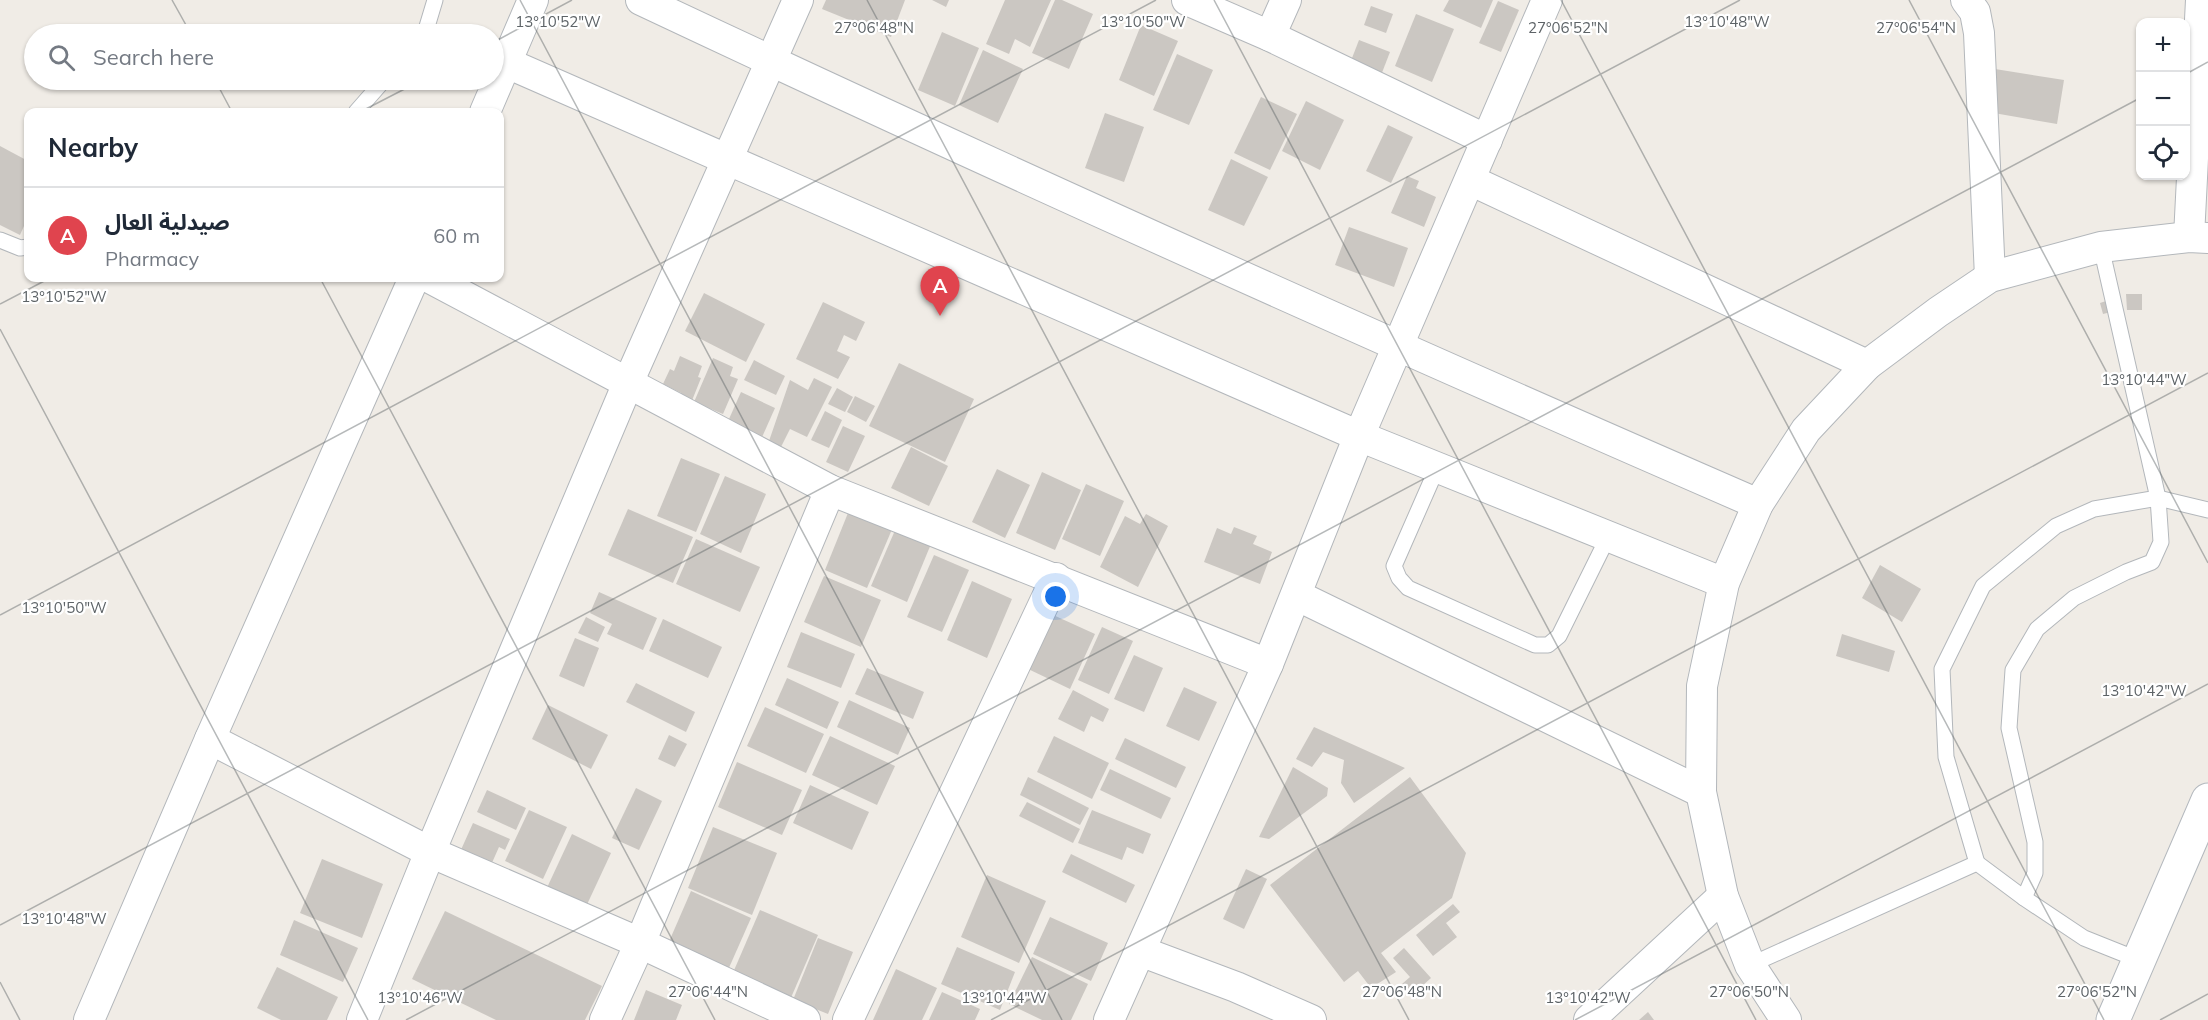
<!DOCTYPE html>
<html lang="en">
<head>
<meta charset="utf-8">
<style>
  :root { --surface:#fff; --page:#f2f2f3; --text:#1f2937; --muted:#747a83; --line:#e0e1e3; --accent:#f12b34 }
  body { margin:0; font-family:Mulish,"Noto Sans Arabic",sans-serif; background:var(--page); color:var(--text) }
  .controls { position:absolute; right:18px; top:18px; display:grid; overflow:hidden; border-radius:12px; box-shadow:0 2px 4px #0004 }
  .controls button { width:54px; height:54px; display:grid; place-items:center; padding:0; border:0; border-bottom:2px solid var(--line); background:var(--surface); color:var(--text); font:30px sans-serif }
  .you { position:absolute; left:1056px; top:597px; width:21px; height:21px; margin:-15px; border:4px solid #fff; border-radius:50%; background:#1a73e8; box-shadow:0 0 0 9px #1a73e833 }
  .badge { display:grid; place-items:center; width:39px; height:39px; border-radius:50%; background:var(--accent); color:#fff; font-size:20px; font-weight:700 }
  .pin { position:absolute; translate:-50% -50px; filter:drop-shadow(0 2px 3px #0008) }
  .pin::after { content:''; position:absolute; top:32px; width:21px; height:18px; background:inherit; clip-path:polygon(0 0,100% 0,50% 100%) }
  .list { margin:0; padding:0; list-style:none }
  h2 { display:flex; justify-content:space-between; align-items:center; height:78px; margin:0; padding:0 24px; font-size:26px }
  h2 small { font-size:20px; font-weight:400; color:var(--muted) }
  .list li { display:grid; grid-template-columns:39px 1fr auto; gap:18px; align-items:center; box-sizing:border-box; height:96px; padding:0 24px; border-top:2px solid var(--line) }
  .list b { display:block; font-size:22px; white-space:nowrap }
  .list p { margin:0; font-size:20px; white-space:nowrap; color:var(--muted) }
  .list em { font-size:20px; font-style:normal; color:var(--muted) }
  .icon { flex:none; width:33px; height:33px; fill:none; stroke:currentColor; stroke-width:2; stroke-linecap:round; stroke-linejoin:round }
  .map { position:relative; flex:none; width:2208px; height:1020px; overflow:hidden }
  .search { position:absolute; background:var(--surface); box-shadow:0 2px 4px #0004; left:24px; top:24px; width:480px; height:66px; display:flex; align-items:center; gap:15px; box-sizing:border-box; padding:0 21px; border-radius:33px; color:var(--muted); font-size:22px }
  .panel { position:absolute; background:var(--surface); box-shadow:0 2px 4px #0004; left:24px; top:108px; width:480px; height:174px; border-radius:12px }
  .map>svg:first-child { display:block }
</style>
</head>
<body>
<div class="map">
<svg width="2208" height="1020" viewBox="0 0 2208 1020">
  <rect width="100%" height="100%" fill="#f0ece6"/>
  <g fill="#cbc7c2">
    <polygon points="826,0 905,0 891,37 822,9"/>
    <polygon points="932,0 949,0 946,7"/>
    <polygon points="1005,0 1051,0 1030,47 1015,39 1009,54 986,44"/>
    <polygon points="1055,0 1062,0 1093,14 1069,69 1032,53"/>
    <polygon points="1449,0 1493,0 1481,28 1443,11"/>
    <polygon points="1498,1 1519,10 1501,52 1479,43"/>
    <polygon points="1371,6 1393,14 1386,33 1364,25"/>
    <polygon points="1416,14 1454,29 1432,82 1395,66"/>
    <polygon points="1141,25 1178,41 1154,96 1119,80"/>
    <polygon points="942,32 979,48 955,106 918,90"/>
    <polygon points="1359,40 1390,52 1378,83 1347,71"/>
    <polygon points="983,50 1023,69 998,123 959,105"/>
    <polygon points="1177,54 1213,70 1189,125 1153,110"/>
    <polygon points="1995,69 2064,80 2057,124 1988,112"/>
    <polygon points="1261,97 1297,114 1270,170 1234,153"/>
    <polygon points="1306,101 1344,120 1320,170 1282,151"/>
    <polygon points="1105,113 1144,127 1124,182 1085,168"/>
    <polygon points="1388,125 1413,137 1391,183 1366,171"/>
    <polygon points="0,146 28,161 28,217 20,235 0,225"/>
    <polygon points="1231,159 1268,177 1244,226 1208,210"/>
    <polygon points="1407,176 1419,181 1416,188 1436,197 1424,227 1391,213"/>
    <polygon points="1349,227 1408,248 1394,287 1335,265"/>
    <polygon points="704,293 765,324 746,362 685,331"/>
    <polygon points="2126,294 2142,294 2142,310 2127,310"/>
    <polygon points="2112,299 2115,311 2103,314 2100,303"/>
    <polygon points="823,302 865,322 856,341 844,335 837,351 850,357 838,379 796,359"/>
    <polygon points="680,356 702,366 698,377 701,378 691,403 679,398 681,393 663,384 670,369 674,371"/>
    <polygon points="713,358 733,367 730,376 738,379 723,414 694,402"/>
    <polygon points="754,360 785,376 776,395 744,380"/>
    <polygon points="899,363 974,399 945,462 869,426"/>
    <polygon points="814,378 832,387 807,437 790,429 780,449 769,441 790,380 808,390"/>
    <polygon points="837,388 853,397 845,412 828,404"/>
    <polygon points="741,392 775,408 759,444 725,428"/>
    <polygon points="855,396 875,406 866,422 847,412"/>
    <polygon points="825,411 842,420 829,448 811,440"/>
    <polygon points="843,426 865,436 848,472 826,462"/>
    <polygon points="911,447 948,466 929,506 891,488"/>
    <polygon points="681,458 720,474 696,532 657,516"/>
    <polygon points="997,469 1030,485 1005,538 972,522"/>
    <polygon points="1042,472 1081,490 1055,550 1016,533"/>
    <polygon points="725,476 766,494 741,553 700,534"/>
    <polygon points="1086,484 1124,501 1100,556 1062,539"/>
    <polygon points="850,508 893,527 867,588 825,570"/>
    <polygon points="628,509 693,537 673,583 608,555"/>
    <polygon points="1146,514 1168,526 1138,587 1100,567 1125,516 1140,524"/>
    <polygon points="1234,527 1257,536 1253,544 1272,552 1260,584 1204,562 1217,528 1231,534"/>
    <polygon points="896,528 931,544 907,602 871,586"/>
    <polygon points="696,539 760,567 740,612 676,584"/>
    <polygon points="934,555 969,570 942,632 907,617"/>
    <polygon points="1880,565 1921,589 1902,622 1862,598"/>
    <polygon points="824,576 881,600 861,647 804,622"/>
    <polygon points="972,581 1012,599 987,658 947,640"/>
    <polygon points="599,592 657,618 643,650 607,634 612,624 590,613"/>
    <polygon points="1051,614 1095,634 1070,689 1026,668"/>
    <polygon points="586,617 605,627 598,642 578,633"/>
    <polygon points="663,619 722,647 708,678 649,651"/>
    <polygon points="1102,627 1133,641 1109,694 1078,680"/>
    <polygon points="801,632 855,654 841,688 787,667"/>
    <polygon points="1842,634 1895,651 1889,672 1836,656"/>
    <polygon points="575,638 599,648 584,687 559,676"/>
    <polygon points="1134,655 1163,668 1144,712 1114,699"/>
    <polygon points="867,668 924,692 913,719 855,694"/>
    <polygon points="787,678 839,702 827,729 775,705"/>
    <polygon points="636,683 695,712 686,732 626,702"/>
    <polygon points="1184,687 1217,702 1199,741 1166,726"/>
    <polygon points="1073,690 1109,709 1103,722 1091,716 1084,732 1058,719"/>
    <polygon points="849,700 910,728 898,755 837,727"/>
    <polygon points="548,705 608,735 591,769 532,739"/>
    <polygon points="765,707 824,734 806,773 747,746"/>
    <polygon points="1314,727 1405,768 1354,803 1341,783 1344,760 1323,752 1312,767 1296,759"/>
    <polygon points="669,735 687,744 675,767 658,759"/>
    <polygon points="830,736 895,766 877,805 812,775"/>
    <polygon points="1054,736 1109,763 1092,799 1037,772"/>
    <polygon points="1125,738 1186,767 1176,788 1115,759"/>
    <polygon points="737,762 802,790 782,835 718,807"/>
    <polygon points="1293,767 1328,788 1327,796 1269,839 1259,837"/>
    <polygon points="1110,769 1171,798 1161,819 1100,790"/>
    <polygon points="1028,777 1089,808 1080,825 1020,795"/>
    <polygon points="1410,777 1466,853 1452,898 1381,953 1396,972 1371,988 1358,971 1344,982 1270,885"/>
    <polygon points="810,785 869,812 852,850 793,823"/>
    <polygon points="636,788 662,801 639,850 612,838"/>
    <polygon points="487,790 526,808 516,830 477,812"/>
    <polygon points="1027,802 1080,829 1073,843 1019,816"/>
    <polygon points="529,810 567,827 543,879 505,861"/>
    <polygon points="1092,810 1151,834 1143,854 1127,847 1122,860 1078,843"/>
    <polygon points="473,823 510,839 505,850 499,847 491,865 460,852"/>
    <polygon points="713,827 777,853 752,915 688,888"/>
    <polygon points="572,834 611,853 584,911 545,892"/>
    <polygon points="1071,854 1135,885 1126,903 1062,872"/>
    <polygon points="322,859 383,884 362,938 300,913"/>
    <polygon points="1246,869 1267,879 1244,929 1223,919"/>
    <polygon points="987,875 1046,901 1019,963 961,937"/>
    <polygon points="691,891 751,918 728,970 668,944"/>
    <polygon points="1453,904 1460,912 1446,923 1457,937 1433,956 1416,935"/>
    <polygon points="760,910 818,935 790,1000 732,975"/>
    <polygon points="445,911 602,986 585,1020 496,1020 412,979"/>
    <polygon points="1050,917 1108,943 1091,981 1033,954"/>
    <polygon points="294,920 358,948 343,982 280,955"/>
    <polygon points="818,938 853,952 828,1014 793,1000"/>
    <polygon points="957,947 1015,972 1000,1010 941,984"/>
    <polygon points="1404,948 1431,978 1412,995 1402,984 1410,977 1393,958"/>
    <polygon points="1032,957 1088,984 1071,1020 1042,1020 1009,1004"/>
    <polygon points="277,967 338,997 327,1020 281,1020 257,1008"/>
    <polygon points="896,969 937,988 922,1020 873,1020"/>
    <polygon points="646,990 682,1005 676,1020 634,1020"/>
    <polygon points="942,992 980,1009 975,1020 929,1020"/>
    <polygon points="1648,1012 1654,1020 1639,1020"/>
  </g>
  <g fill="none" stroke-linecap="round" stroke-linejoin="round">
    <g stroke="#b3b7bb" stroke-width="17">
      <g id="service">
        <polyline points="422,34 426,30 435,0"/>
        <polyline points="356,112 384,80"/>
        <polyline points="0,240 20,248 28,247"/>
        <polyline points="1437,468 1394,566 1399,578 1408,588 1535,645 1548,645 1559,636 1608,537"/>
        <polyline points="1977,863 1946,757 1942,669 1983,586 2056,526 2094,509 2158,498 2208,510"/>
        <polyline points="2024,898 2035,873 2035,842 2009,728 2013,670 2037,629 2074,598 2126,572 2152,562 2161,542 2158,498 2101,247"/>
        <polyline points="1750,965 1977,863 2024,898 2084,938 2139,960"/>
      </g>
    </g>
    <g stroke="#b3b7bb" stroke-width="32">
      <g id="minor">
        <path d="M641,0c369,174 742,341 1117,504"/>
        <polyline points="1187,0 1270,36 1487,140"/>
        <polyline points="1966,0 1975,12 1979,33 1990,277"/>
        <polyline points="1270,36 1286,0"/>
        <polyline points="507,63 1359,436 1724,583"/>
        <polyline points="485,112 533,0"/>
        <polyline points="1470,180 1867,365"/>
        <polyline points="2189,237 2201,0"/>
        <polyline points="430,278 830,490 1268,664"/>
        <polyline points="1296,595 1701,792"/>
        <polyline points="210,739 430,852 640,943 805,1020"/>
        <polyline points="1140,951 1236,987 1311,1020"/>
        <polyline points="89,1020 210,739 414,278"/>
        <polyline points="362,1020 430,852 628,383 798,0"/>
        <polyline points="605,1020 640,943 830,490"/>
        <polyline points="848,1020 1056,578"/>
        <polyline points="1109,1020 1268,664 1359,436 1547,0"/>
        <polyline points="1589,1020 1723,896"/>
        <polyline points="1786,1020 1750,965 1723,896 1701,792 1702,686 1724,583 1758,504 1806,430 1867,365 1938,312 1990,277 2101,247 2189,237 2208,238"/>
      </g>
    </g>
    <g stroke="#b4b9be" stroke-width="35">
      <polyline id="secondary" points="2113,1020 2208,800"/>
    </g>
    <use href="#service" stroke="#fff" stroke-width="15"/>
    <use href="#minor" stroke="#fff" stroke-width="30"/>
    <use href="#secondary" stroke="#fff" stroke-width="33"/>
  </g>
  <path fill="none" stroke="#5d6367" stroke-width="1.5" stroke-opacity="0.45" d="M172,0l19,34M520,0l542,1020M867,0l542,1020M1214,0l542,1020M1561,0l543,1020M1909,0l299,563M494,42l78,-42M2186,74l22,-12M215,80l17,32M360,112l62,-32M320,278l395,742M0,304l50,-26M0,329l368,691M0,615l1156,-615M0,925l1740,-925M0,982l20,38M406,1020l1734,-922M991,1020l1217,-647M1575,1020l633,-336M2160,1020l48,-26"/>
  <g font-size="15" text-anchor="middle" fill="#5d6367" stroke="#fff" stroke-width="4.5" stroke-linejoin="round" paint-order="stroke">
    <text x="558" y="27">13°10'52"W</text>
    <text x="1143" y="27">13°10'50"W</text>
    <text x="1727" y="27">13°10'48"W</text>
    <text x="874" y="33">27°06'48"N</text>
    <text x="1568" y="33">27°06'52"N</text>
    <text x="1916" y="33">27°06'54"N</text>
    <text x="64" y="302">13°10'52"W</text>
    <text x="2144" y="385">13°10'44"W</text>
    <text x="64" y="613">13°10'50"W</text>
    <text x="2144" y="696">13°10'42"W</text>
    <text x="64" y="924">13°10'48"W</text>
    <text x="708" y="997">27°06'44"N</text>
    <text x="1402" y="997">27°06'48"N</text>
    <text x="1749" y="997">27°06'50"N</text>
    <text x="2097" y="997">27°06'52"N</text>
    <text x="420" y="1003">13°10'46"W</text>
    <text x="1004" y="1003">13°10'44"W</text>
    <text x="1588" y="1003">13°10'42"W</text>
  </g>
</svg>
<div class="controls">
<button>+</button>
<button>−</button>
<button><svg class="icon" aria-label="locate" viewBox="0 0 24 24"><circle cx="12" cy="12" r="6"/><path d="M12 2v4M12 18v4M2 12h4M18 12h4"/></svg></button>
</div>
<div class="you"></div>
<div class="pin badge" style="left:940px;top:316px;background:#e0444e">A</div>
<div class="search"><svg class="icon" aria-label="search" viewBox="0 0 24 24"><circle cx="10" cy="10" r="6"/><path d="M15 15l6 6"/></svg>Search here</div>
<section class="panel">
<h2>Nearby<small></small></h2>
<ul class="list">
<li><span class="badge" style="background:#e0444e">A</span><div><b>صيدلية العال</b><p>Pharmacy</p></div><em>60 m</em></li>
</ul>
</section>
</div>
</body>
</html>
